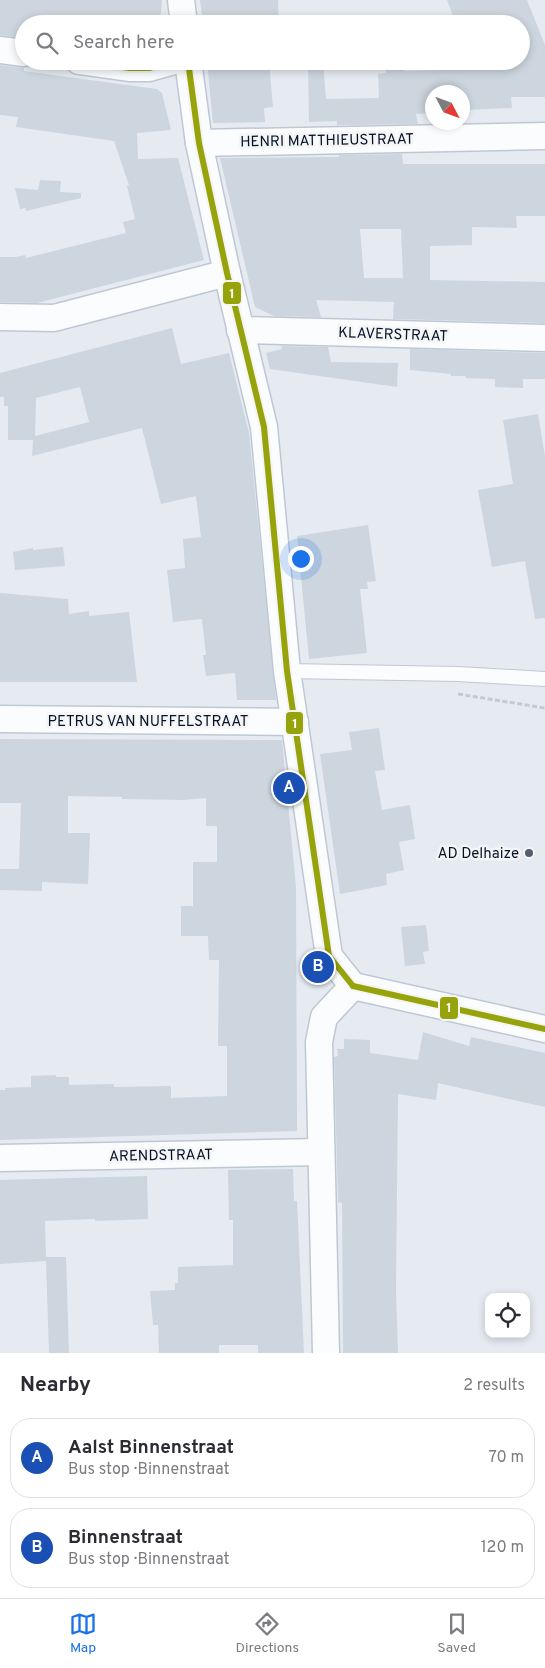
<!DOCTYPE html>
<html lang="en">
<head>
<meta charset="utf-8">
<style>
  :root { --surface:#fff; --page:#f2f2f3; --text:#2b2b33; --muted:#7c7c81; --line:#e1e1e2; --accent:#1a73e8 }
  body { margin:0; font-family:Overpass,sans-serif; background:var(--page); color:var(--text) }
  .controls { position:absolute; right:15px; bottom:15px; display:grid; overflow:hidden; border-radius:10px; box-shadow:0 2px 8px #0003 }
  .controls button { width:45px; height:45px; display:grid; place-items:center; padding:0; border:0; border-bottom:1px solid var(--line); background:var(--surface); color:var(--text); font:25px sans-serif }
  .compass { position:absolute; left:425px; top:85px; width:45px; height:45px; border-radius:50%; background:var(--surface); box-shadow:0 2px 8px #0003; rotate:131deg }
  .you { position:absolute; left:300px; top:558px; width:18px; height:18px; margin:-12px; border:4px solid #fff; border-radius:50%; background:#1a73e8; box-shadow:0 0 0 8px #1a73e833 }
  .badge { display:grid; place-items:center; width:32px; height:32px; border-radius:50%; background:var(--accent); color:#fff; font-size:16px; font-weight:700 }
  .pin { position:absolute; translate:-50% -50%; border:2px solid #fff; box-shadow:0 1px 5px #0006 }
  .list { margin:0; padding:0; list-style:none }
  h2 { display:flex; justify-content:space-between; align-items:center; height:65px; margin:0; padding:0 20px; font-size:21px }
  h2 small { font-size:16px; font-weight:400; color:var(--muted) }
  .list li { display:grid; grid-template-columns:32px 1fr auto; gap:15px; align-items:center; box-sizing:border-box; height:80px; margin:0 10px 10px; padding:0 10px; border:1px solid var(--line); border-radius:20px }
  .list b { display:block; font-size:19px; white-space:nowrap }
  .list p { margin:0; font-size:16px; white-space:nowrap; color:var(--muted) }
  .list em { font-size:16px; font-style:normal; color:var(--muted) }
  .icon { flex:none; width:28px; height:28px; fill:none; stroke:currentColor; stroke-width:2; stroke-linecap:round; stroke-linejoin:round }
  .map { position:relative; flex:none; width:545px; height:1353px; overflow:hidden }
  .search { position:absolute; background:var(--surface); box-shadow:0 2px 8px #0003; left:15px; right:15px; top:15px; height:55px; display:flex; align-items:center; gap:12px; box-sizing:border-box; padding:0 18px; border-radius:28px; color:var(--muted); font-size:19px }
  .sheet { height:245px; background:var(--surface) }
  nav { display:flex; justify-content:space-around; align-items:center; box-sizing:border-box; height:70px; border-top:1px solid var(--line); background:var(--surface); font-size:14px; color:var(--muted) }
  nav a { display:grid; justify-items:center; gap:2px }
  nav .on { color:var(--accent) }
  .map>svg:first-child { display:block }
</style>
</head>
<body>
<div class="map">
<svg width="545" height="1353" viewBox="0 0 545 1353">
  <rect width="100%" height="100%" fill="#e5ebf1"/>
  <g fill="#cdd5de" fill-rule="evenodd">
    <polygon points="0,0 162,0 160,24 24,24 24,38 0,35"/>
    <polygon points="200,0 278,0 279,24 203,24"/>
    <polygon points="447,0 527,0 545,45 545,97 511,97 512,108 467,110 468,113 462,113 462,92 432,92 432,113 416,114 418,124 337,125 337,121 309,122 308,61 323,61 326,99 379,98 378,74 386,73 384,61 400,61 405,71 474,69 470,61 521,61 521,24 456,24"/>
    <polygon points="207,61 269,61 273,107 264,108 265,122 213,123"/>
    <polygon points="0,65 24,68 24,71 157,89 162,93 171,130 137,133 138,159 178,158 204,260 37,303 0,302 0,257 16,257 25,255 26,258 126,233 123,222 135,219 127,186 129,185 114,141 16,127 18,117 0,115"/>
    <path d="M402,154l1,10h142v52h-29l1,12 -45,-1v18l-42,1v34l115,2v41l-152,-4 1,-17 -78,-2 5,17 -47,-1 -19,-9 -35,-149 119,-1v-2zM360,229h41l2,49h-39z"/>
    <polygon points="40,180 61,181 60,192 81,193 81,198 26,211 25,208 20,209 15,188 38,190"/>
    <path d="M172,328l9,36 48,-11 20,80 27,267h-39l-2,-27 -29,3 -3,-21h3l-4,-36 -29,3 -6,-52 18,-2 -2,-29 18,-2 -5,-41 -35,8 -19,-76 -110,28 1,-16h-25v-34h-4v-9h-4v-24zM80,387l9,35 -54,14 1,-38z"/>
    <polygon points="281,346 328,347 331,362 398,363 397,387 270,369 266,353 282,349"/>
    <polygon points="410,349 545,353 545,379 523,379 523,388 495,387 495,379 466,378 465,376 451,376 451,374 410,370"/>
    <polygon points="538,414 545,456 545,618 535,619 525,561 492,567 478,490 513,484 503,420"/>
    <polygon points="368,525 376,581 367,582 368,589 360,589 367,653 309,659 297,536"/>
    <polygon points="63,547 65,566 15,570 13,552 33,548 33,550"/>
    <polygon points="0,593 68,599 69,614 89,611 89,616 129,612 137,682 0,682"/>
    <polygon points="379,728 385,770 375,771 382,810 410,805 415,839 399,842 404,870 386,874 387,885 340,894 320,754 352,750 349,732"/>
    <polygon points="0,739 282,740 296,887 297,1131 0,1140 0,1090 5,1090 5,1088 31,1087 31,1076 56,1075 56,1077 69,1077 69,1085 114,1084 114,1087 171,1086 171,1098 227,1096 227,1046 218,1046 219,960 209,960 208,936 181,936 181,906 193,906 193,862 217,862 217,826 206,826 206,798 184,800 122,799 122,797 68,796 68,833 90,833 88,884 42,882 42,891 0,890 0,869 19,869 21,803 0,803"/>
    <polygon points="426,925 429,951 423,952 425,964 405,966 401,927"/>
    <polygon points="423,1032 469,1046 471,1037 545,1053 545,1107 438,1083 436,1100 398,1094 396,1290 398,1353 343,1353 342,1203 338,1202 334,1057 338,1056 337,1049 344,1049 344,1039 370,1040 370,1053 418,1060"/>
    <polygon points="293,1169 294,1201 297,1201 304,1353 258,1353 258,1345 219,1345 219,1353 159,1353 158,1325 153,1325 150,1291 175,1290 175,1283 178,1283 178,1267 233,1265 233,1220 229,1220 228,1170"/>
    <polygon points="147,1176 148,1219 95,1221 95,1219 45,1221 46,1257 66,1257 69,1353 49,1353 46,1261 0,1264 0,1180"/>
  </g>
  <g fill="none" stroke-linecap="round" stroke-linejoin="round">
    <g stroke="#bec8d5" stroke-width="16">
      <polyline id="lane" points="287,671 458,674 545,679"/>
    </g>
    <g stroke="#bec8d5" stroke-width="29">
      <g id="street">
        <polyline points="181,0 184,24"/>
        <polyline points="0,50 24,53"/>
        <polyline points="79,61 129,68 149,68 174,61"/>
        <polyline points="188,61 199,143 227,273 264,427 287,671 329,956 353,986"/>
        <polyline points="199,143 545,136"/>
        <polyline points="0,317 54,318 227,273"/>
        <polyline points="240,330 545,338"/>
        <polyline points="0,719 295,722"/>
        <polyline points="353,986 545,1029"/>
        <polyline points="0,1158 321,1152"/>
        <polyline points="326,1353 319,1042 324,1017 353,986"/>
      </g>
    </g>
    <polyline stroke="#c6cacf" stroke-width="3" stroke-dasharray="5 2.5" stroke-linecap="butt" points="458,694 545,708"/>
    <use href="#lane" stroke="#fbfcfd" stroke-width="14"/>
    <use href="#street" stroke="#fbfcfd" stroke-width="26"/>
    <g stroke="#f5f5f5" stroke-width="10">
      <g id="bus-1">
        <polyline points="81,61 129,68 149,68 173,61"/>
        <polyline points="188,61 199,143 227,273 264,427 287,671 329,956 353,986"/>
        <polyline points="353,986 545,1029"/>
      </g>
    </g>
    <use href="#bus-1" stroke="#96a30b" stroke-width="6"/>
  </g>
  <circle fill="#515f70" stroke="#f5f5f5" stroke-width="2" cx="529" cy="853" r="5"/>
  <g text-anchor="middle" stroke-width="5" stroke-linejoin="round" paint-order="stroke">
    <g font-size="15" fill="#02132b" stroke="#f5f5f5">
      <text transform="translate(327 140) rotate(-1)" y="5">HENRI MATTHIEUSTRAAT</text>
      <text transform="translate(393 334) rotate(2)" y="5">KLAVERSTRAAT</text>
      <text x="148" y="726">PETRUS VAN NUFFELSTRAAT</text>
      <text transform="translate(161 1155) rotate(-1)" y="5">ARENDSTRAAT</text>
    </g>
    <g font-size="15" fill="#02132b" stroke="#f5f5f5" text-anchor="end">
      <text x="519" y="858">AD Delhaize</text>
    </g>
  </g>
  <g stroke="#f5f5f5" stroke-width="2">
    <rect x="222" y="281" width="20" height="24" rx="5" fill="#96a30b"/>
    <rect x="285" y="711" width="19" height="24" rx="5" fill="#96a30b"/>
    <rect x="439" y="996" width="20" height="24" rx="5" fill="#96a30b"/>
  </g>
  <g font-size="14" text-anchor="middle" font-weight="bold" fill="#fff">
    <text x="232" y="298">1</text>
    <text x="295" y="728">1</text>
    <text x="449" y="1012">1</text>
  </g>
</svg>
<div class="controls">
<button><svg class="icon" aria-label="locate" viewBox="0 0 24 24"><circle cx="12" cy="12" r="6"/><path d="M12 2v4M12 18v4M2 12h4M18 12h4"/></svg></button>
</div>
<svg class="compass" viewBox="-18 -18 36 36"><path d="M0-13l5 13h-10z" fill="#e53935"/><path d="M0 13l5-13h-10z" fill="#7c7c81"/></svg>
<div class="you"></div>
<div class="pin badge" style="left:289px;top:788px;background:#1a4fb4">A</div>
<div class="pin badge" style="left:318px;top:967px;background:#1a4fb4">B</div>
<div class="search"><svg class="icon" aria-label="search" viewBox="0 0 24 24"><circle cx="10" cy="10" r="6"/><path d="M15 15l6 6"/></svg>Search here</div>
</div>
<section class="sheet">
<h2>Nearby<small>2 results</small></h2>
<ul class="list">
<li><span class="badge" style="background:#1a4fb4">A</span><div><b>Aalst Binnenstraat</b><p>Bus stop · Binnenstraat</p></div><em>70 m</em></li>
<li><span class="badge" style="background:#1a4fb4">B</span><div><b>Binnenstraat</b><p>Bus stop · Binnenstraat</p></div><em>120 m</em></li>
</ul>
</section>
<nav>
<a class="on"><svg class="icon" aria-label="map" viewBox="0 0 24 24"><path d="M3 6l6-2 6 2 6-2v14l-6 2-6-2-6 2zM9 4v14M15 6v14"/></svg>Map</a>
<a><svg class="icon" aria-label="directions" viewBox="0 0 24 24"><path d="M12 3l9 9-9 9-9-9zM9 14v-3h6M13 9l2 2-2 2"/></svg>Directions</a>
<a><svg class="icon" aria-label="saved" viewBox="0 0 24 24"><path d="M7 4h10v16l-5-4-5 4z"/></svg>Saved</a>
</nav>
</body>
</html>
